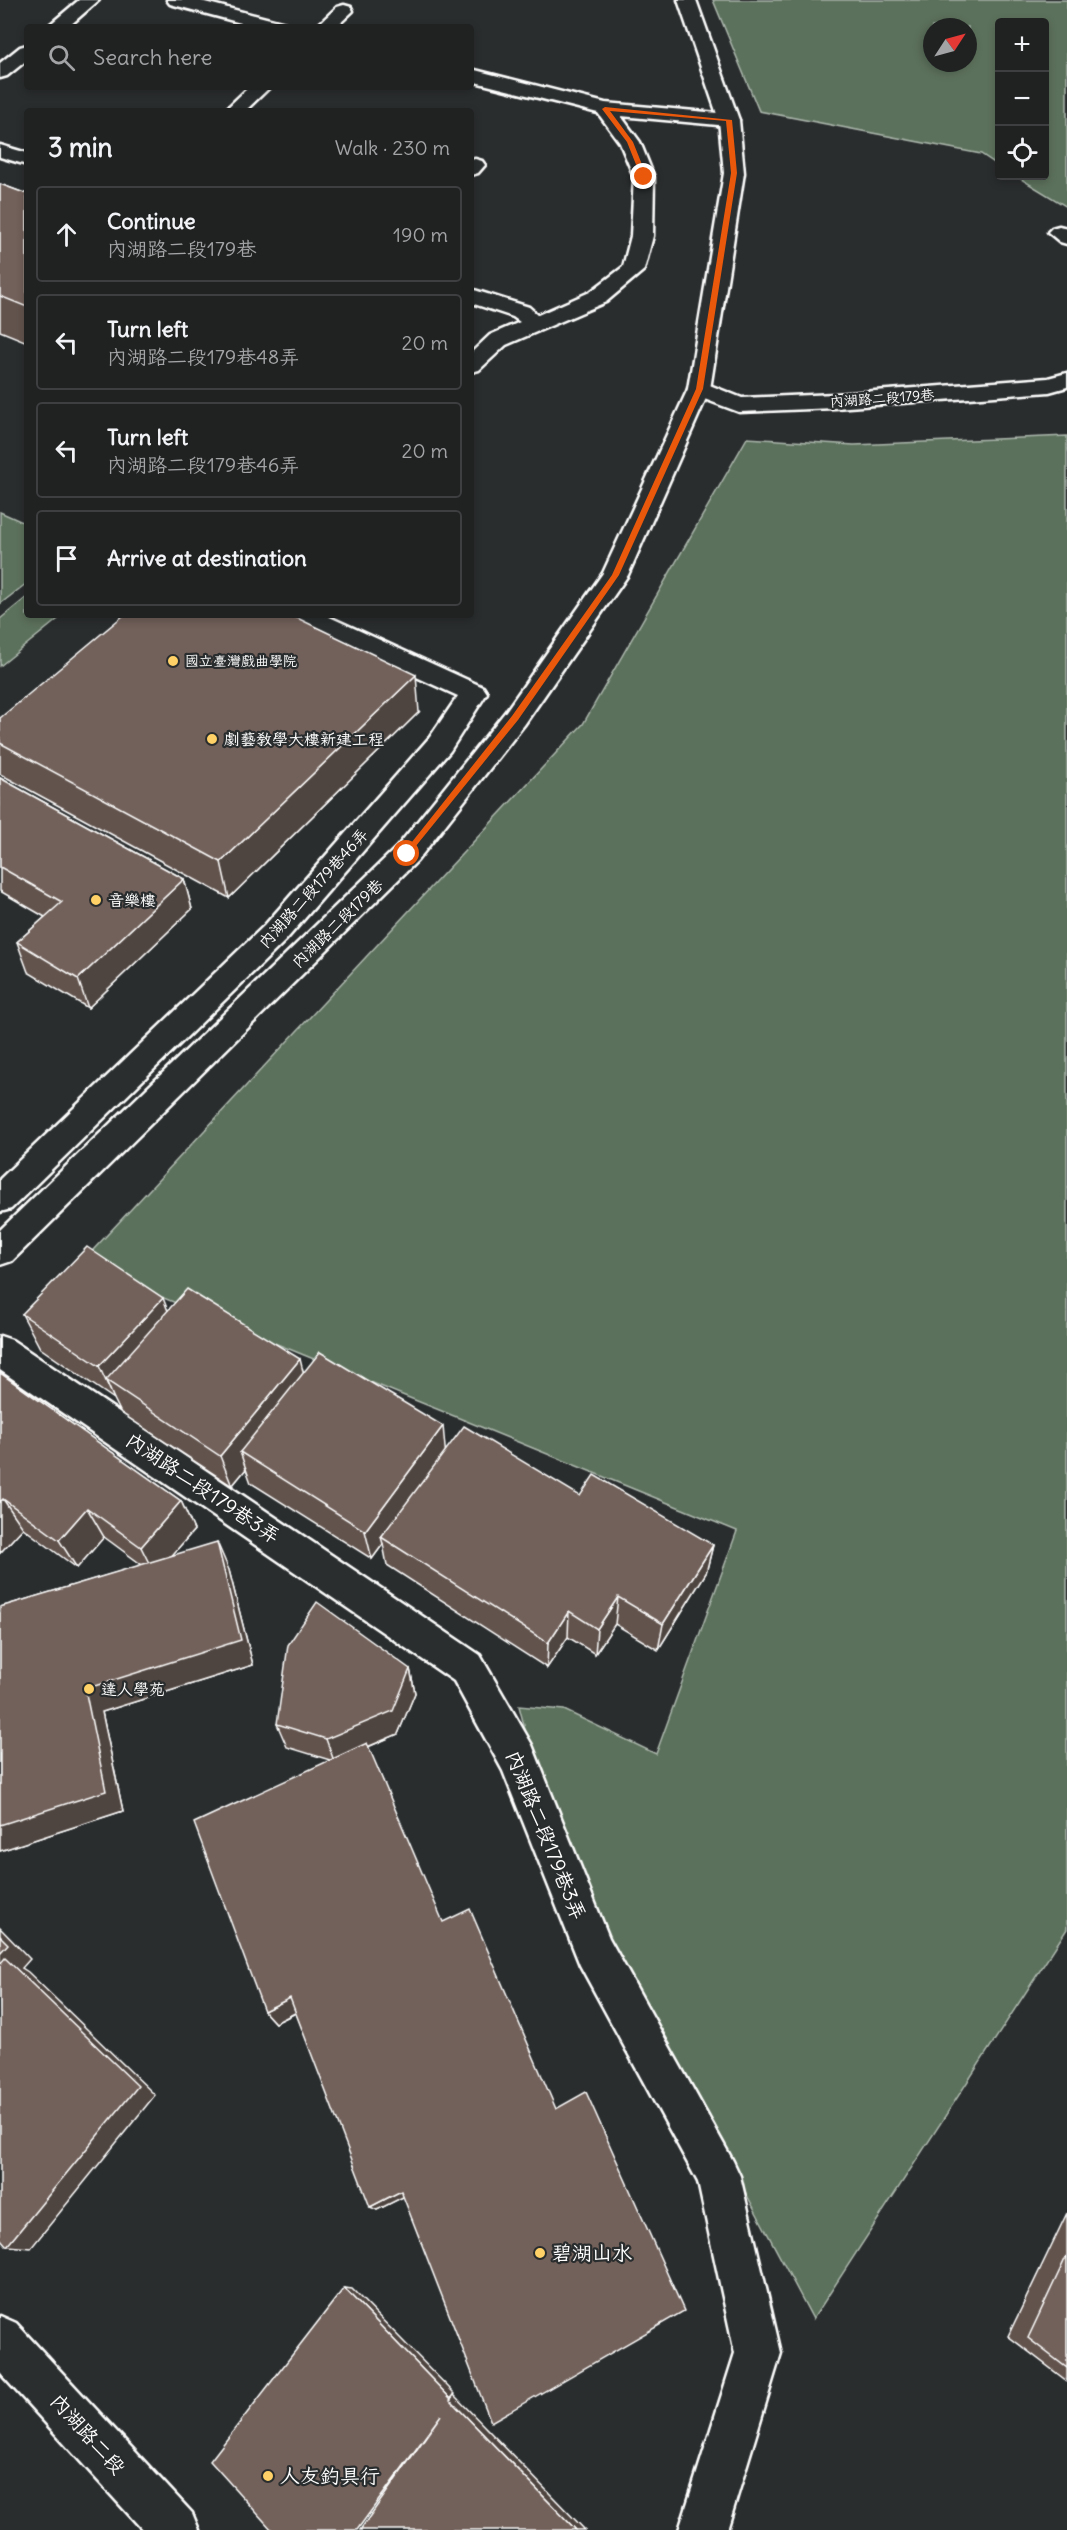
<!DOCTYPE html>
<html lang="en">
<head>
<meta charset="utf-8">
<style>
  :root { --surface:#202222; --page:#2d2f2f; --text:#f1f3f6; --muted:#a2a4a5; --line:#3d3f40 }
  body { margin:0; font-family:Delius,"LXGW WenKai TC",sans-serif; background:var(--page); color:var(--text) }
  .controls { position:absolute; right:18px; top:18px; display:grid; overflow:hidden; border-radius:6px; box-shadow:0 3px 9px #0003 }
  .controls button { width:54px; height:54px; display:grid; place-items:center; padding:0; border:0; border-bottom:2px solid var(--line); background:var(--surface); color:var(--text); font:30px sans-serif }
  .compass { position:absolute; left:923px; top:18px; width:54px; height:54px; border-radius:50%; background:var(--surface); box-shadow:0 3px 9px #0003; rotate:54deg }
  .stop { position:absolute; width:18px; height:18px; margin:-14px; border:4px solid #ea580c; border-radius:50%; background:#fff }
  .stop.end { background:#ea580c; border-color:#fff; box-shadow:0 2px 6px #0008 }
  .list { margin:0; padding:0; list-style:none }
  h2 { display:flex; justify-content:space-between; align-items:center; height:78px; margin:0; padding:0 24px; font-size:26px }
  h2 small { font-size:20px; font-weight:400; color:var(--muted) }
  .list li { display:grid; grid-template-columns:39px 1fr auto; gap:18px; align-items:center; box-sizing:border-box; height:96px; margin:0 12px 12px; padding:0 12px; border:2px solid var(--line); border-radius:6px }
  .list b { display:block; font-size:22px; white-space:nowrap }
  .list p { margin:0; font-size:20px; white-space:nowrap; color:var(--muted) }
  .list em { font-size:20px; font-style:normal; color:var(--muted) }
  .icon { flex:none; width:33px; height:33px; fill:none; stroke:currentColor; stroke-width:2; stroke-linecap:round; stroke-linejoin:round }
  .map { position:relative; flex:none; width:1067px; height:2530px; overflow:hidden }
  .search { position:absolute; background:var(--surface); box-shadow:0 3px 9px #0003; left:24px; top:24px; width:450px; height:66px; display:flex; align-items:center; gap:15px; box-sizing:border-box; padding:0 21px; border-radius:6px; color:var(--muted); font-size:22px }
  .panel { position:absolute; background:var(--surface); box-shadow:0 3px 9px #0003; left:24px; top:108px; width:450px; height:510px; border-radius:6px }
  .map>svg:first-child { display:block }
</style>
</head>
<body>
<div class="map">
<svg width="1067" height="2530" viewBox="0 0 1067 2530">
  <rect width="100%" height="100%" fill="#2a2d2e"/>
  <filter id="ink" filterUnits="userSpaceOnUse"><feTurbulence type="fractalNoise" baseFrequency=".0167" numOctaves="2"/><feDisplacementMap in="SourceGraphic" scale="12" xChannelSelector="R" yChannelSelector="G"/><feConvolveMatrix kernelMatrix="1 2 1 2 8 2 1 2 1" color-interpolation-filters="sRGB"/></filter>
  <g filter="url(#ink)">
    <g fill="#5b715c" stroke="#adb8ae" stroke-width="1.5" fill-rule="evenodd">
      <path d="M713,0h354v207l-51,-31h28v-154h-44l-1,144 -18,-12 -222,-43zM932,27h36v36h-36z"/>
      <polygon points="1067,436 1067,1929 813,2319 588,1897 541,1792 519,1706 564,1710 656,1754 737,1531 80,1264 583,724 747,438 854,445"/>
      <polygon points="0,512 27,524 27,583 0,604"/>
      <polygon points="27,597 27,615 63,615 0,666 0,619"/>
    </g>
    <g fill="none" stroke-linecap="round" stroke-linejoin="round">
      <g stroke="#fff" stroke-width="5">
        <g id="street">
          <polygon points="79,0 99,0 68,27 47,27"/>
          <polygon points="167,0 197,0 285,23 287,27 256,27 170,4"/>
          <polygon points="344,5 351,7 353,11 336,27 316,27 337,7"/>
          <polygon points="27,45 27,60 7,76 0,78 0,63 20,47"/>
          <polygon points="471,69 605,103 729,114 736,116 739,120 736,124 729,126 621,116 640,142 654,177 653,236 644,270 606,302 506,345 479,370 471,372 471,353 490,335 520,322 513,317 471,303 471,289 529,307 538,315 590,292 623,267 631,236 634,177 620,143 598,113 471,81"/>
          <polygon points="249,87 270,87 245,111 224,111"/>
          <polygon points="0,145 27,153 27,165 0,157"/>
          <polygon points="475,159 482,161 485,165 478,173 471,175 471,160"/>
          <polygon points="1059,226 1067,228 1067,244 1060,242 1048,232 1052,228"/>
          <polygon points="1067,373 1067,387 1049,392 835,408 739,412 691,394 688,389 691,384 699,382 707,384 742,398 835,394 1048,378"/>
          <polygon points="290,615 325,615 483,687 487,693 450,751 285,941 11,1209 0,1212 0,1179 265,925 430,737 458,696 294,621"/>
          <polygon points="0,1336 12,1340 480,1655 532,1745 609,1938 733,2161 740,2176 781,2353 727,2530 679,2530 735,2353 698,2182 580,1965 503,1771 454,1681 0,1370"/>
        </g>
      </g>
      <g stroke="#fff" stroke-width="5">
        <g id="secondary">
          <polygon points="678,0 696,0 739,120 744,173 710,389 628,575 524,725 417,861 12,1261 0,1265 0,1230 397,847 506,711 603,573 688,389 724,173 719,120"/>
          <polygon points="0,2316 16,2323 192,2513 199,2530 143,2530 0,2373"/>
        </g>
      </g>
      <use href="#street" fill="#2a2d2e" fill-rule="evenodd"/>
      <use href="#secondary" fill="#2a2d2e" fill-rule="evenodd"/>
    </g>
    <g fill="#62534d" stroke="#fff" stroke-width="1.5">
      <polygon points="0,184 27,194 27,342 0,331"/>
      <polygon points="419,712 229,898 0,774 0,718"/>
      <polygon points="0,778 184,879 192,909 88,1008 28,972 17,942 45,917 0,891"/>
      <polygon points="168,1310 304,1373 445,1451 580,1496 713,1545 706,1573 658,1650 615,1624 595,1654 568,1637 547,1668 387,1565 383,1544 372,1559 251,1483 246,1469 232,1486 121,1413 114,1399 40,1348 22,1314"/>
      <polygon points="0,1373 181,1501 194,1530 172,1555 229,1570 253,1665 102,1712 123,1811 0,1851 0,1607 142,1565 104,1537 77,1568 23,1528 0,1553"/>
      <polygon points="410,1669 415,1693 398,1734 368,1747 403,2197 377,2210 296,2013 275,2023 264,2011 330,1760 287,1747 277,1724"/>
      <polygon points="1067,2213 1067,2381 1008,2336"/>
    </g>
    <g fill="#50443f" stroke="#fff" stroke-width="1.5">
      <polygon points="416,675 419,712 229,898 221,862"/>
      <polygon points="184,879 192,909 88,1008 78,979"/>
      <polygon points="163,1298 176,1332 106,1380 114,1399 99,1366"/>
      <polygon points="300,1359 308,1392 240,1452 246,1469 232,1486 220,1456"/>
      <polygon points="443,1426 446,1458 381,1537 383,1544 372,1559 365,1531"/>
      <polygon points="3,1499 23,1528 0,1553 0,1502"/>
      <polygon points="181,1501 194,1530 155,1575 141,1547"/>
      <polygon points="87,1508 104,1537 77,1568 59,1540"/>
      <polygon points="217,1542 229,1570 253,1665 102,1712 123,1811 0,1851 0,1825 85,1689"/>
      <polygon points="713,1545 706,1573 658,1650 663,1624"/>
      <polygon points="618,1597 615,1624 595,1654 597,1629"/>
      <polygon points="569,1611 568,1637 547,1668 548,1643"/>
      <polygon points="410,1669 415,1693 398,1734 334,1761 326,1739"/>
      <polygon points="0,1928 30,1959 22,1968 28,1972 155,2095 31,2248 7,2246 0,1991"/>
      <polygon points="290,1998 301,2010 275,2023 264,2011"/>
      <polygon points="401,2191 407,2195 377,2210 370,2207"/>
      <polygon points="344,2288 352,2289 455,2394 451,2399"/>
      <polygon points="454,2395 585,2530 576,2530 450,2400"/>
    </g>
    <g fill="#72615a" stroke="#fff" stroke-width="1.5">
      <polygon points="0,184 27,194 27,307 0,296"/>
      <polygon points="124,615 291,615 416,675 221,862 0,743 0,718"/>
      <polygon points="0,778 184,879 78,979 17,942 62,902 0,867"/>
      <polygon points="87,1247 163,1298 99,1366 22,1314"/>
      <polygon points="187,1289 300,1359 220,1456 106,1380"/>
      <polygon points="320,1352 443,1426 365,1531 240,1452"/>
      <polygon points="0,1373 181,1501 141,1547 87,1508 59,1540 3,1499 0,1502"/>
      <polygon points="464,1426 580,1496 594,1475 713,1545 663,1624 618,1597 597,1629 569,1611 548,1643 381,1537"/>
      <polygon points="217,1542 241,1640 85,1689 106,1791 0,1825 0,1607"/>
      <polygon points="317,1602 410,1669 393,1711 326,1739 277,1724 288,1645"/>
      <polygon points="367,1743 443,1922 470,1909 556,2109 586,2092 684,2311 491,2422 401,2191 370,2207 290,1998 264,2011 194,1823"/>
      <polygon points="0,1936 8,1944 0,1953"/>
      <polygon points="5,1958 138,2086 7,2246 0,2238 0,1964"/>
      <polygon points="1067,2255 1067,2368 1028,2338"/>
      <polygon points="344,2288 451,2399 450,2400 576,2530 360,2530 441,2415 357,2530 272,2530 210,2461"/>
    </g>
  </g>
  <polygon fill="#ea580c" points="605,107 732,120 737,173 703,389 619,575 518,720 407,857 404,857 404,852 512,716 612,575 696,389 731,173 726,121 610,111 633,142 647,177 644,179 641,177 627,142 602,109"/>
  <g fill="#ffd166" stroke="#2a2d2e" stroke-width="2">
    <circle cx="173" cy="661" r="6"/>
    <circle cx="212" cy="739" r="6"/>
    <circle cx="96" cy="900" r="6"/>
    <circle cx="89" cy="1689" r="6"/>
    <circle cx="540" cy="2253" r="6"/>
    <circle cx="268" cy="2476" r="6"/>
  </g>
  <g text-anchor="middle" stroke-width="4.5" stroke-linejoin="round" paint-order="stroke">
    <g font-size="14" fill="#fff" stroke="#2a2d2e">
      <text transform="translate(882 398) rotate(-4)" y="5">內湖路二段179巷</text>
    </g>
    <g font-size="14" fill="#fff" stroke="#2a2d2e" text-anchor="start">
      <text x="185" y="666">國立臺灣戲曲學院</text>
    </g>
    <g font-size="16" fill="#fff" stroke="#2a2d2e" text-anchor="start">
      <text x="224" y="745">劇藝教學大樓新建工程</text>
      <text x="108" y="906">音樂樓</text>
      <text x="101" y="1695">達人學苑</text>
    </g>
    <g font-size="16" fill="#fff" stroke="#2a2d2e">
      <text transform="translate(313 888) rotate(-48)" y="6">內湖路二段179巷46弄</text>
      <text transform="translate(337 923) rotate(-44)" y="6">內湖路二段179巷</text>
    </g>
    <g font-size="20" fill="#fff" stroke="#2a2d2e">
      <text transform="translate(203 1488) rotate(34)" y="7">內湖路二段179巷3弄</text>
      <text transform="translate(546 1835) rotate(68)" y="7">內湖路二段179巷3弄</text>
      <text transform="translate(88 2434) rotate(48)" y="7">內湖路二段</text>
    </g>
    <g font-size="20" fill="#fff" stroke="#2a2d2e" text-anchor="start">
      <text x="552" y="2260">碧湖山水</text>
      <text x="280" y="2483">人友釣具行</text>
    </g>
  </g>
</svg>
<div class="controls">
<button>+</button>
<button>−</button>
<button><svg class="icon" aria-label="locate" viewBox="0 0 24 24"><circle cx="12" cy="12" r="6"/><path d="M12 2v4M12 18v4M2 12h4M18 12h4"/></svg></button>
</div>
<svg class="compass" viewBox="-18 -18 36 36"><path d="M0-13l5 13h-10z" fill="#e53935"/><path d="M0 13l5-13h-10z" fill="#a2a4a5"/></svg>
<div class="stop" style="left:407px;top:854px"></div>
<div class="stop end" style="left:644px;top:177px"></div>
<div class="search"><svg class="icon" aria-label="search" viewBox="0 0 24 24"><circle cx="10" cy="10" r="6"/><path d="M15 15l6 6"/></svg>Search here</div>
<section class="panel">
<h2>3 min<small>Walk · 230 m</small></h2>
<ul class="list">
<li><svg class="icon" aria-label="ahead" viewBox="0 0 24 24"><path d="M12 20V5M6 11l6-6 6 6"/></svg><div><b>Continue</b><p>內湖路二段179巷</p></div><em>190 m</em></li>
<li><svg class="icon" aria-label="left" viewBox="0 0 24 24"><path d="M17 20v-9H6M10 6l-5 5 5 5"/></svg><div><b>Turn left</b><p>內湖路二段179巷48弄</p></div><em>20 m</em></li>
<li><svg class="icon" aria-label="left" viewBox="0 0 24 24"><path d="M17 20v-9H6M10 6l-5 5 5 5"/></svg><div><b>Turn left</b><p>內湖路二段179巷46弄</p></div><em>20 m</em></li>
<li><svg class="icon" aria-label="arrive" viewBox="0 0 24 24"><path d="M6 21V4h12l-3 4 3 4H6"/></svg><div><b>Arrive at destination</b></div></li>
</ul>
</section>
</div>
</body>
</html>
